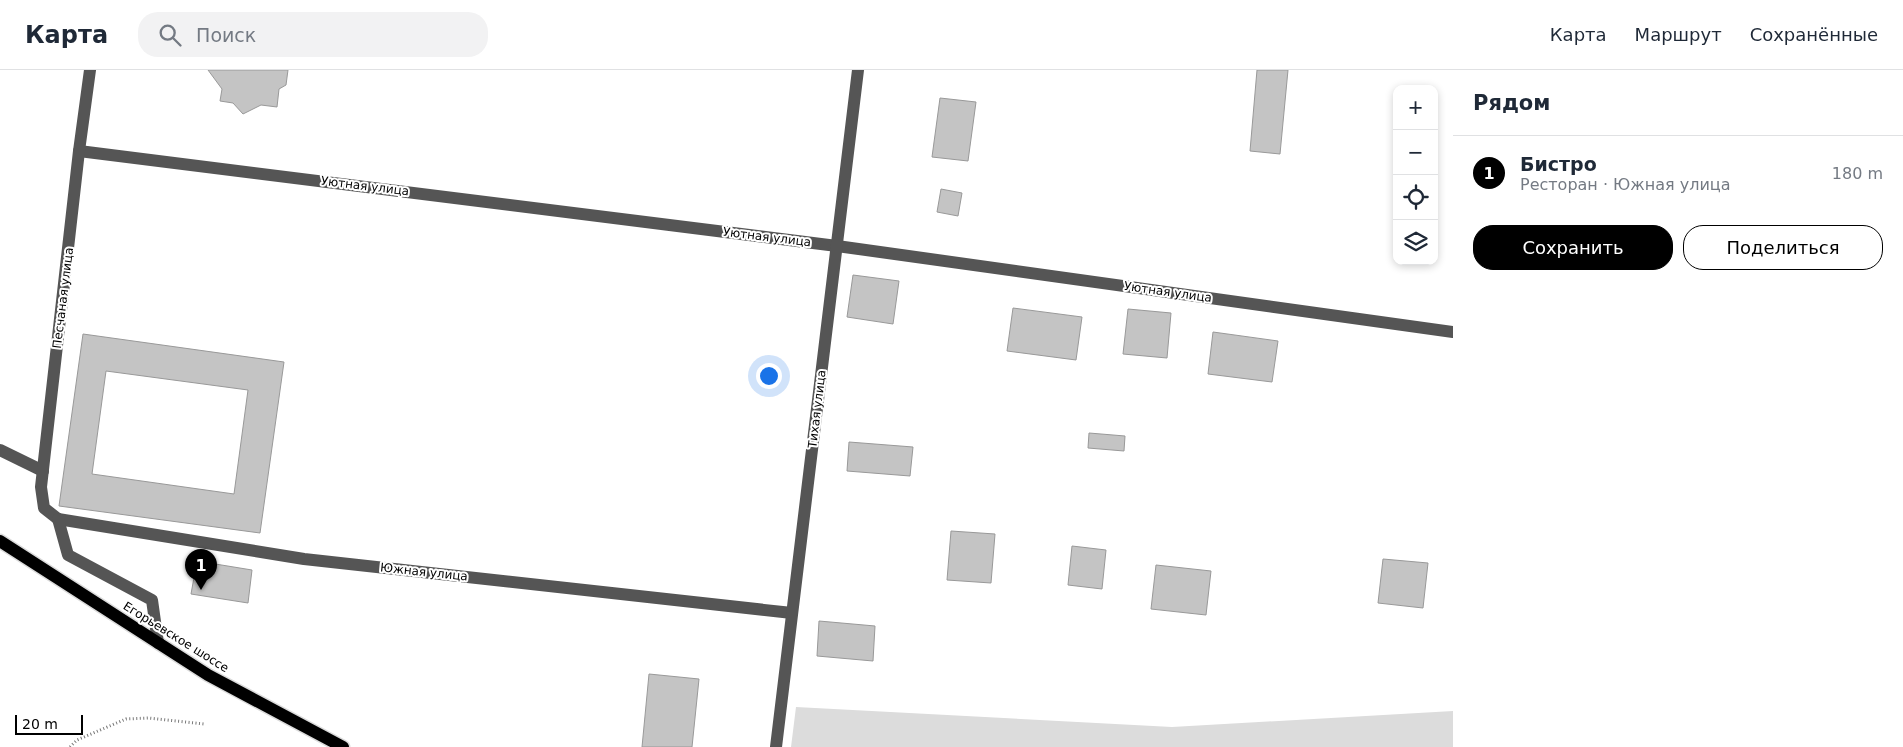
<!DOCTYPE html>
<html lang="ru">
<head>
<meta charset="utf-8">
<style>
  :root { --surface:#fff; --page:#f2f2f3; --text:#1f2937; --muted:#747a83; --line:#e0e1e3; --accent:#000 }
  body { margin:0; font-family:"DejaVu Sans",sans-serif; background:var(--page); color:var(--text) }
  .controls { position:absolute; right:15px; top:15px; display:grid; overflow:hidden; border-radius:10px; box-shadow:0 2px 8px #0003 }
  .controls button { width:45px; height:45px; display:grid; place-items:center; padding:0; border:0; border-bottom:1px solid var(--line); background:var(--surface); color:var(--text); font:25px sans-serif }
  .scale { position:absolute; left:15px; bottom:12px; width:68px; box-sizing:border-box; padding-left:5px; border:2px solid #000; border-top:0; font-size:14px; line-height:18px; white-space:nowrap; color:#000; -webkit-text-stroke:4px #fff; paint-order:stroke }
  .you { position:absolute; left:768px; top:305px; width:18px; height:18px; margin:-12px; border:4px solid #fff; border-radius:50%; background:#1a73e8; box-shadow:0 0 0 8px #1a73e833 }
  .badge { display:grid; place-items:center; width:32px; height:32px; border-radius:50%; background:var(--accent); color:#fff; font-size:16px; font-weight:700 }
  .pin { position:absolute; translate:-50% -41px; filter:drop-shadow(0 1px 2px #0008) }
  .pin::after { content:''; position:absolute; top:26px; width:18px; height:15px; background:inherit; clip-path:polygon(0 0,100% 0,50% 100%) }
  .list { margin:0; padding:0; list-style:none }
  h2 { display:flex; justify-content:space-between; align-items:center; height:65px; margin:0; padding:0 20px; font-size:21px }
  h2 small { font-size:16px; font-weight:400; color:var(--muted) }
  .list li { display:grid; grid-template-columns:32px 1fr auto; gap:15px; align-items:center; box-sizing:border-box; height:75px; padding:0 20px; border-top:1px solid var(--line) }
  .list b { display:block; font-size:19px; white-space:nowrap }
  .list p { margin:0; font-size:16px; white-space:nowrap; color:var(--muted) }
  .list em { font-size:16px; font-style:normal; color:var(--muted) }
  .actions { display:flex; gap:10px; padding:15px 20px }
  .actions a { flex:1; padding:11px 0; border:1px solid var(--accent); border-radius:20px; text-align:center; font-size:18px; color:var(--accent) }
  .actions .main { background:var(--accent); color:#fff }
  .icon { flex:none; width:28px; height:28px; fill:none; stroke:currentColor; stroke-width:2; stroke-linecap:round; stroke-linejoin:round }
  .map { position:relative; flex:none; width:1453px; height:677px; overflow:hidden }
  header { display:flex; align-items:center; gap:30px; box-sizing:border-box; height:70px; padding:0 25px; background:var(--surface); border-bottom:1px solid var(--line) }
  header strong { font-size:24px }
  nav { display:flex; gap:28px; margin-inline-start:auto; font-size:18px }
  .search { width:350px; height:45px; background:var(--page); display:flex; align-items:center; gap:12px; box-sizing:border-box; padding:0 18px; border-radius:20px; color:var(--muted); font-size:19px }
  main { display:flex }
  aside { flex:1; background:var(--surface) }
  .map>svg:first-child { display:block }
</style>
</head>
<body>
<header>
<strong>Карта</strong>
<div class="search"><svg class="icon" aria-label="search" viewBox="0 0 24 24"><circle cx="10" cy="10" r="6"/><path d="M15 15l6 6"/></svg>Поиск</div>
<nav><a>Карта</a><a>Маршрут</a><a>Сохранённые</a></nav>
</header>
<main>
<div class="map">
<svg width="1453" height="677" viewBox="0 0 1453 677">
  <rect width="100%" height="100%" fill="#fff"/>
  <polygon fill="#dcdcdc" points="796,637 1172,657 1453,641 1453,677 791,677"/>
  <g fill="#c4c4c4" stroke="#999" fill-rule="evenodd">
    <polygon points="208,0 288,0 286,15 279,19 277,37 261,35 243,44 233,33 220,31 222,19"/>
    <polygon points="1257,0 1288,0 1280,84 1250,81"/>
    <polygon points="940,28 976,32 968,91 932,87"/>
    <polygon points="941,119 962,123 958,146 937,142"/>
    <polygon points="853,205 899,211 893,254 847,247"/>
    <polygon points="1013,238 1082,247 1076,290 1007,281"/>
    <polygon points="1128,239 1171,243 1167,288 1123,284"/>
    <polygon points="1213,262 1278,271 1272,312 1208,304"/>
    <path d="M83,264l201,28 -24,171 -201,-27zM106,301l142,19 -14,104 -142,-20z"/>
    <polygon points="1089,363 1125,366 1124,381 1088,378"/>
    <polygon points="849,372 913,377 910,406 847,401"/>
    <polygon points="951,461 995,464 991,513 947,510"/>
    <polygon points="1072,476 1106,480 1102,519 1068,515"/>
    <polygon points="1383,489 1428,493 1423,538 1378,533"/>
    <polygon points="197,491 252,500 248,533 191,524"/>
    <polygon points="1156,495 1211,501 1206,545 1151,539"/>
    <polygon points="819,551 875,556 873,591 817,586"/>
    <polygon points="649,604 699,609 692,677 642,677"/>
  </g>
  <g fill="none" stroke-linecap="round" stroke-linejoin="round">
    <g stroke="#dbdbdb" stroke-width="15">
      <polyline id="major" points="0,471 208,605 343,677"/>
    </g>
    <polyline stroke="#777" stroke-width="3" stroke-dasharray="1 2.5" stroke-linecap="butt" points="70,677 77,670 126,649 148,648 204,654"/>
    <g stroke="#555" stroke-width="12">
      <polyline points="79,81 837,176 1453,262"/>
      <polyline points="0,380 43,401"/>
      <polyline points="58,449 304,489 792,543"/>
      <polyline points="58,449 44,438 41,417 79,81 90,0"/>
      <polyline points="58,449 68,485 152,530 158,573"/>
      <polyline points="776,677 858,0"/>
    </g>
    <use href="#major" stroke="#000" stroke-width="12"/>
  </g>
  <g text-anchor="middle" stroke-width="4" stroke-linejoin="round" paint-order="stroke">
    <g font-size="12" fill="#000" stroke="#fff">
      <text transform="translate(365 116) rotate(7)" y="4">Уютная улица</text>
      <text transform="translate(767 167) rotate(7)" y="4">Уютная улица</text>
      <text transform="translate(1168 222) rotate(8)" y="4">Уютная улица</text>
      <text transform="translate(63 228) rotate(-83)" y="4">Песчаная улица</text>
      <text transform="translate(817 339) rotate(-83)" y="4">Тихая улица</text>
      <text transform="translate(424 502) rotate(6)" y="4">Южная улица</text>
      <text transform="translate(176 567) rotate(32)" y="4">Егорьевское шоссе</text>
    </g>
  </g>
</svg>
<div class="controls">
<button>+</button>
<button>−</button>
<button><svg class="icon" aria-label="locate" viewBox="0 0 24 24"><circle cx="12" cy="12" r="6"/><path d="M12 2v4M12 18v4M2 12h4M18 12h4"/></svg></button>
<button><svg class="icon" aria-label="layers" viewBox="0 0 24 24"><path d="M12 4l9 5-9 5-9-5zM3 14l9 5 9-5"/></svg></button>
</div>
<div class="scale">20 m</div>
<div class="you"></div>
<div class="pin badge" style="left:201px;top:520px">1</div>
</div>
<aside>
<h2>Рядом<small></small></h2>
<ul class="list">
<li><span class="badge">1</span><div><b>Бистро</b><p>Ресторан · Южная улица</p></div><em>180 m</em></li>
</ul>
<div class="actions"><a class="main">Сохранить</a><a>Поделиться</a></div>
</aside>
</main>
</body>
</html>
